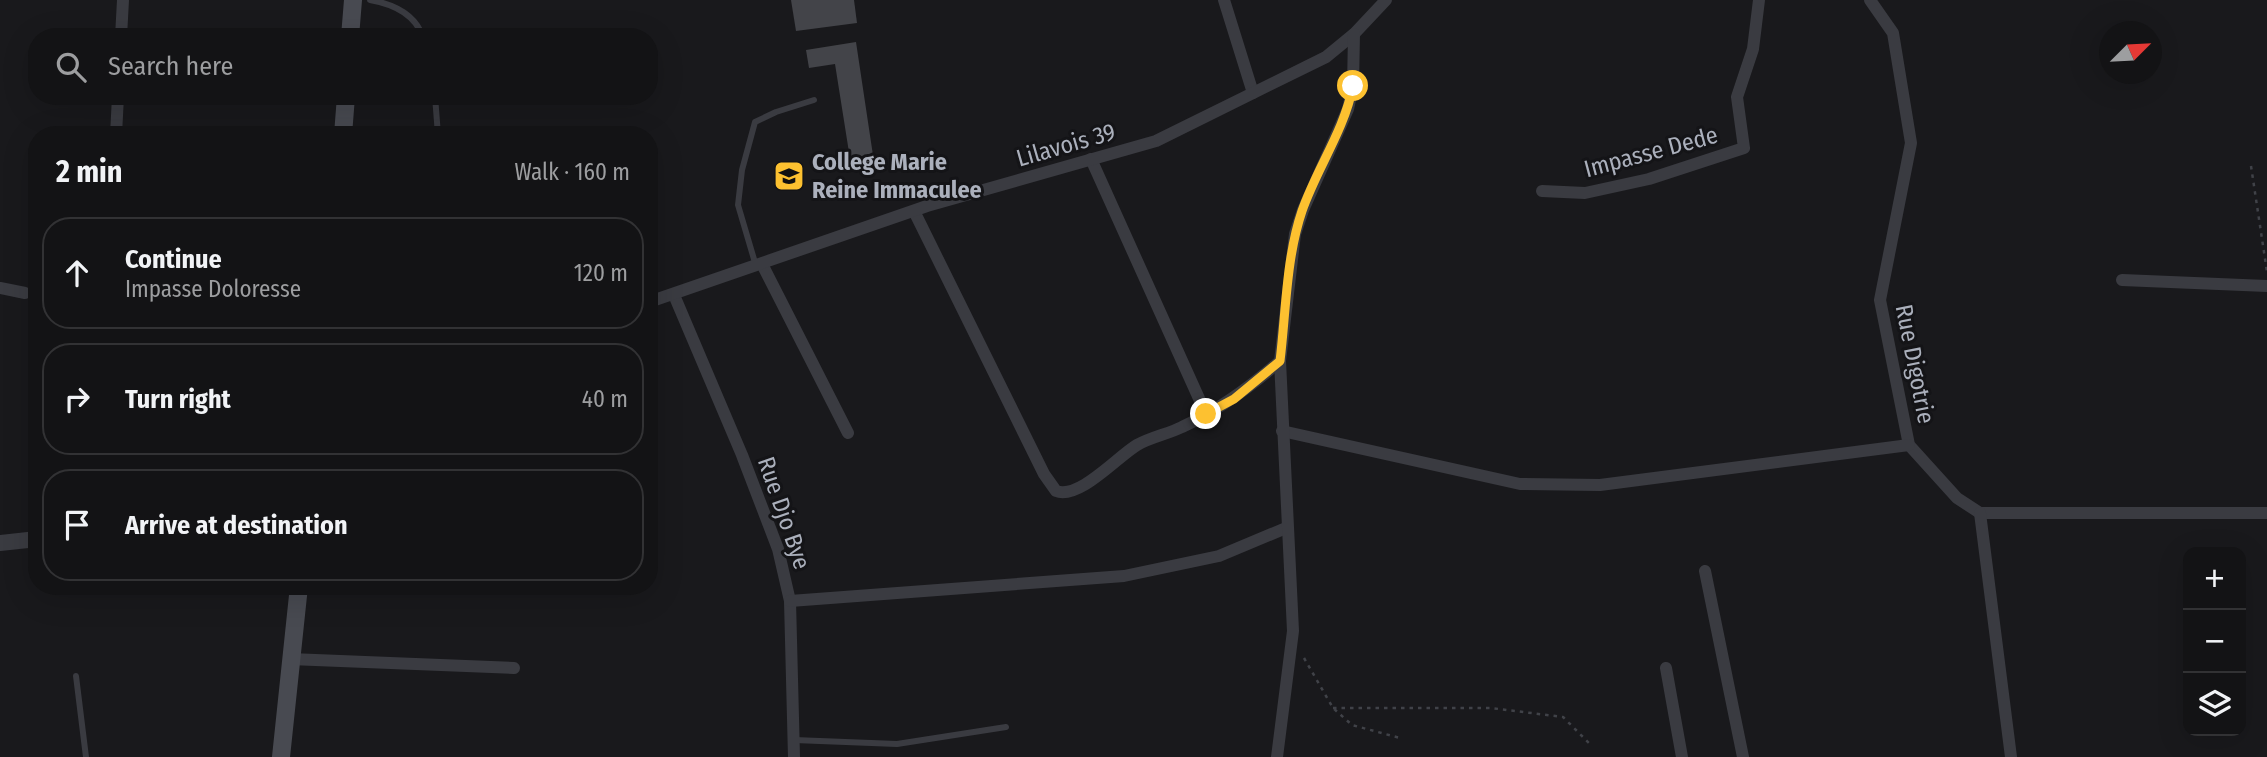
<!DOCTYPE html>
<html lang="en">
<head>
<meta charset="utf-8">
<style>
  :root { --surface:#131315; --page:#1c1c1e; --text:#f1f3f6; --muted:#9d9ea0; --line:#323234 }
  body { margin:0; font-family:"Fira Sans Condensed",sans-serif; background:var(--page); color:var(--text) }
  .controls { position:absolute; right:21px; bottom:21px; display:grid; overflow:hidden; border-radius:14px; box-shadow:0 7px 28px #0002 }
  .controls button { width:63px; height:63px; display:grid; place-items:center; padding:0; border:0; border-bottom:2px solid var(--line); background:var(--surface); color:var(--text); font:35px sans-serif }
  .compass { position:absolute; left:2099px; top:21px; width:63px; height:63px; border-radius:50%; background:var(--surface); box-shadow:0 7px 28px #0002; rotate:66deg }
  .stop { position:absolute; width:21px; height:21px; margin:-16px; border:5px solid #fdc130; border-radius:50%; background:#fff }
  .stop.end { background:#fdc130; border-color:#fff; box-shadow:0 2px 7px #0008 }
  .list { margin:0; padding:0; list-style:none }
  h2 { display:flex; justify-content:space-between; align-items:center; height:91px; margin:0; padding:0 28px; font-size:30px }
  h2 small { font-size:23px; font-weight:400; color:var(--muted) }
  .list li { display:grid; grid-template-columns:46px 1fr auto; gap:21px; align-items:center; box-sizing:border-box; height:112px; margin:0 14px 14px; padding:0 14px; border:2px solid var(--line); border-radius:28px }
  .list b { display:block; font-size:26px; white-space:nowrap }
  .list p { margin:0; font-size:23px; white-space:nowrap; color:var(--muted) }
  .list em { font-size:23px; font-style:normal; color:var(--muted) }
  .icon { flex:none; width:38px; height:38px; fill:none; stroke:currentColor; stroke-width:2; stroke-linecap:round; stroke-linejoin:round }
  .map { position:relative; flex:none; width:2267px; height:757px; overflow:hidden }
  .search { position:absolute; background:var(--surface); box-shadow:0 7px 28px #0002; left:28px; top:28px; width:630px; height:77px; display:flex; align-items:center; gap:18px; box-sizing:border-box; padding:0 24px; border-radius:28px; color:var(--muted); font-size:26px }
  .panel { position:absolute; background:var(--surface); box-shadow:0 7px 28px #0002; left:28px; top:126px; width:630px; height:469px; border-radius:28px }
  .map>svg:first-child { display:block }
</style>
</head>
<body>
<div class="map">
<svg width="2267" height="757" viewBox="0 0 2267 757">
  <rect width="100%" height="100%" fill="#19191c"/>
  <g fill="#434449">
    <polygon points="791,0 854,0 857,23 796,31"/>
    <polygon points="856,42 874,162 851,165 835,64 809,68 806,50"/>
  </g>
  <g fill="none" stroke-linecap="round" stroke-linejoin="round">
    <g stroke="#404248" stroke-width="2.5" stroke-dasharray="3.5 5" stroke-linecap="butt">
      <polyline points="2251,166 2267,272"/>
      <polyline points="1304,658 1333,708 1352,725 1400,738"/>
      <polyline points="1333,708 1491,708 1563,717 1590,744"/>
    </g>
    <g stroke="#3a3b41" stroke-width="6">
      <path d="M370,0c23,4 45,14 53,37"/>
      <polyline points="435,96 438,135"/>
      <polyline points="756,266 738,205 742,170 755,122 776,112 814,100"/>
      <polyline points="76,676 86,757"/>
      <polyline points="794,740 897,744 1006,727"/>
    </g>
    <g stroke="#3a3b41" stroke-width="12">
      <polyline points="1224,0 1253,93"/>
      <polyline points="1870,0 1893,33 1911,143 1880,300 1909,445 1957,498 1980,513 2267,513"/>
      <polyline points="121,37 123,0"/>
      <polyline points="116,135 118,96"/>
      <polyline points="1091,159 1206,414"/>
      <polyline points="1542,191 1585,193 1649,179 1744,148 1737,97 1753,49 1759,0"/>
      <path d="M914,211l130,263 12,17c23,9 61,-34 81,-46 14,-8 31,-11 45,-18 37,-17 67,-39 98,-66"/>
      <polyline points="762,264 848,433"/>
      <polyline points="2122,280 2267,286"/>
      <polyline points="0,288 25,293"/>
      <polyline points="674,295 742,455 778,549 790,601 794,757"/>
      <polyline points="649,302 927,206 1156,141 1326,57 1354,34 1386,0"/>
      <polyline points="1282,431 1520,484 1600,485 1909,445"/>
      <polyline points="1980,513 2011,757"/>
      <polyline points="1705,571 1743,757"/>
      <polyline points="790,601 1124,576 1219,556 1286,528"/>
      <polyline points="290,659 514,668"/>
      <polyline points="1666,668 1682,757"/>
      <polyline points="1277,757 1293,631 1280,361 1295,234 1303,210 1348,109 1353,86 1354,34"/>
    </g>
    <polyline stroke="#3a3b41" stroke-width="16" points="0,543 37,539"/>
    <g stroke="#484a51" stroke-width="18">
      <polyline points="350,37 353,0"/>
      <polyline points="343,135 346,96"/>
      <polyline points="281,757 299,586"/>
    </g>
  </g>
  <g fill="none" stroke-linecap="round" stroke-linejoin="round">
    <path stroke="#fdc130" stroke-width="9" d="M1206,414l28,-15 46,-38c6,-49 6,-103 22,-150 15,-43 42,-80 51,-125"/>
  </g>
  <defs>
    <g id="school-square" transform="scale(1.575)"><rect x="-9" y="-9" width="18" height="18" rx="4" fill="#fdc130" stroke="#141417"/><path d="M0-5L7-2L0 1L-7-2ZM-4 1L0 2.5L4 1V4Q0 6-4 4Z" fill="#111"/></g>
  </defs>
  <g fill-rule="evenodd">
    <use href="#school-square" x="789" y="176"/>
  </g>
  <g text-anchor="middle" stroke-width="6" stroke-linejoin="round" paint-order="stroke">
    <g font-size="24" fill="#abb0bc" stroke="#141417">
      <text transform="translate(1066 145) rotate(-16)" y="8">Lilavois 39</text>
      <text transform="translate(1651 152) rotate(-15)" y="8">Impasse Dede</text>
      <text transform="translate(1915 364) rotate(79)" y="8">Rue Digotrie</text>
      <text transform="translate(784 513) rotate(71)" y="8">Rue Djo Bye</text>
    </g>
    <g font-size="24" font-weight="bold" fill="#abb0bc" stroke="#141417" text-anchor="start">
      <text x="812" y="170">College Marie<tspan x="812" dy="28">Reine Immaculee</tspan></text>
    </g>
  </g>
</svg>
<div class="controls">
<button>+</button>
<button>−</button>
<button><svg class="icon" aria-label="layers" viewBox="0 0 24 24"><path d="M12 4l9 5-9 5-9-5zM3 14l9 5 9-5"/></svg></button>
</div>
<svg class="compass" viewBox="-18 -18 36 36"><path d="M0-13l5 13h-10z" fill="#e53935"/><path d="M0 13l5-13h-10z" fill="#9d9ea0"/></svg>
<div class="stop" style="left:1353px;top:86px"></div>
<div class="stop end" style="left:1206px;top:414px"></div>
<div class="search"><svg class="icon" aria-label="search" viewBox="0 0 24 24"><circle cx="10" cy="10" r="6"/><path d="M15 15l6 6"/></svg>Search here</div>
<section class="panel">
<h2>2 min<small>Walk · 160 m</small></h2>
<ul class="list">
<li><svg class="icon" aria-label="ahead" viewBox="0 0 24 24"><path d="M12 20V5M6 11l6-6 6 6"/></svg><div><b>Continue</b><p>Impasse Doloresse</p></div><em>120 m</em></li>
<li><svg class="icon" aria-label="right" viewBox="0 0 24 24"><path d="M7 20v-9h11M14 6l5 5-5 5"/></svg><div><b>Turn right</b></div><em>40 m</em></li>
<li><svg class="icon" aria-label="arrive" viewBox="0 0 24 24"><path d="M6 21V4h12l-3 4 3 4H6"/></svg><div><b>Arrive at destination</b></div></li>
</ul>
</section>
</div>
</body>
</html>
